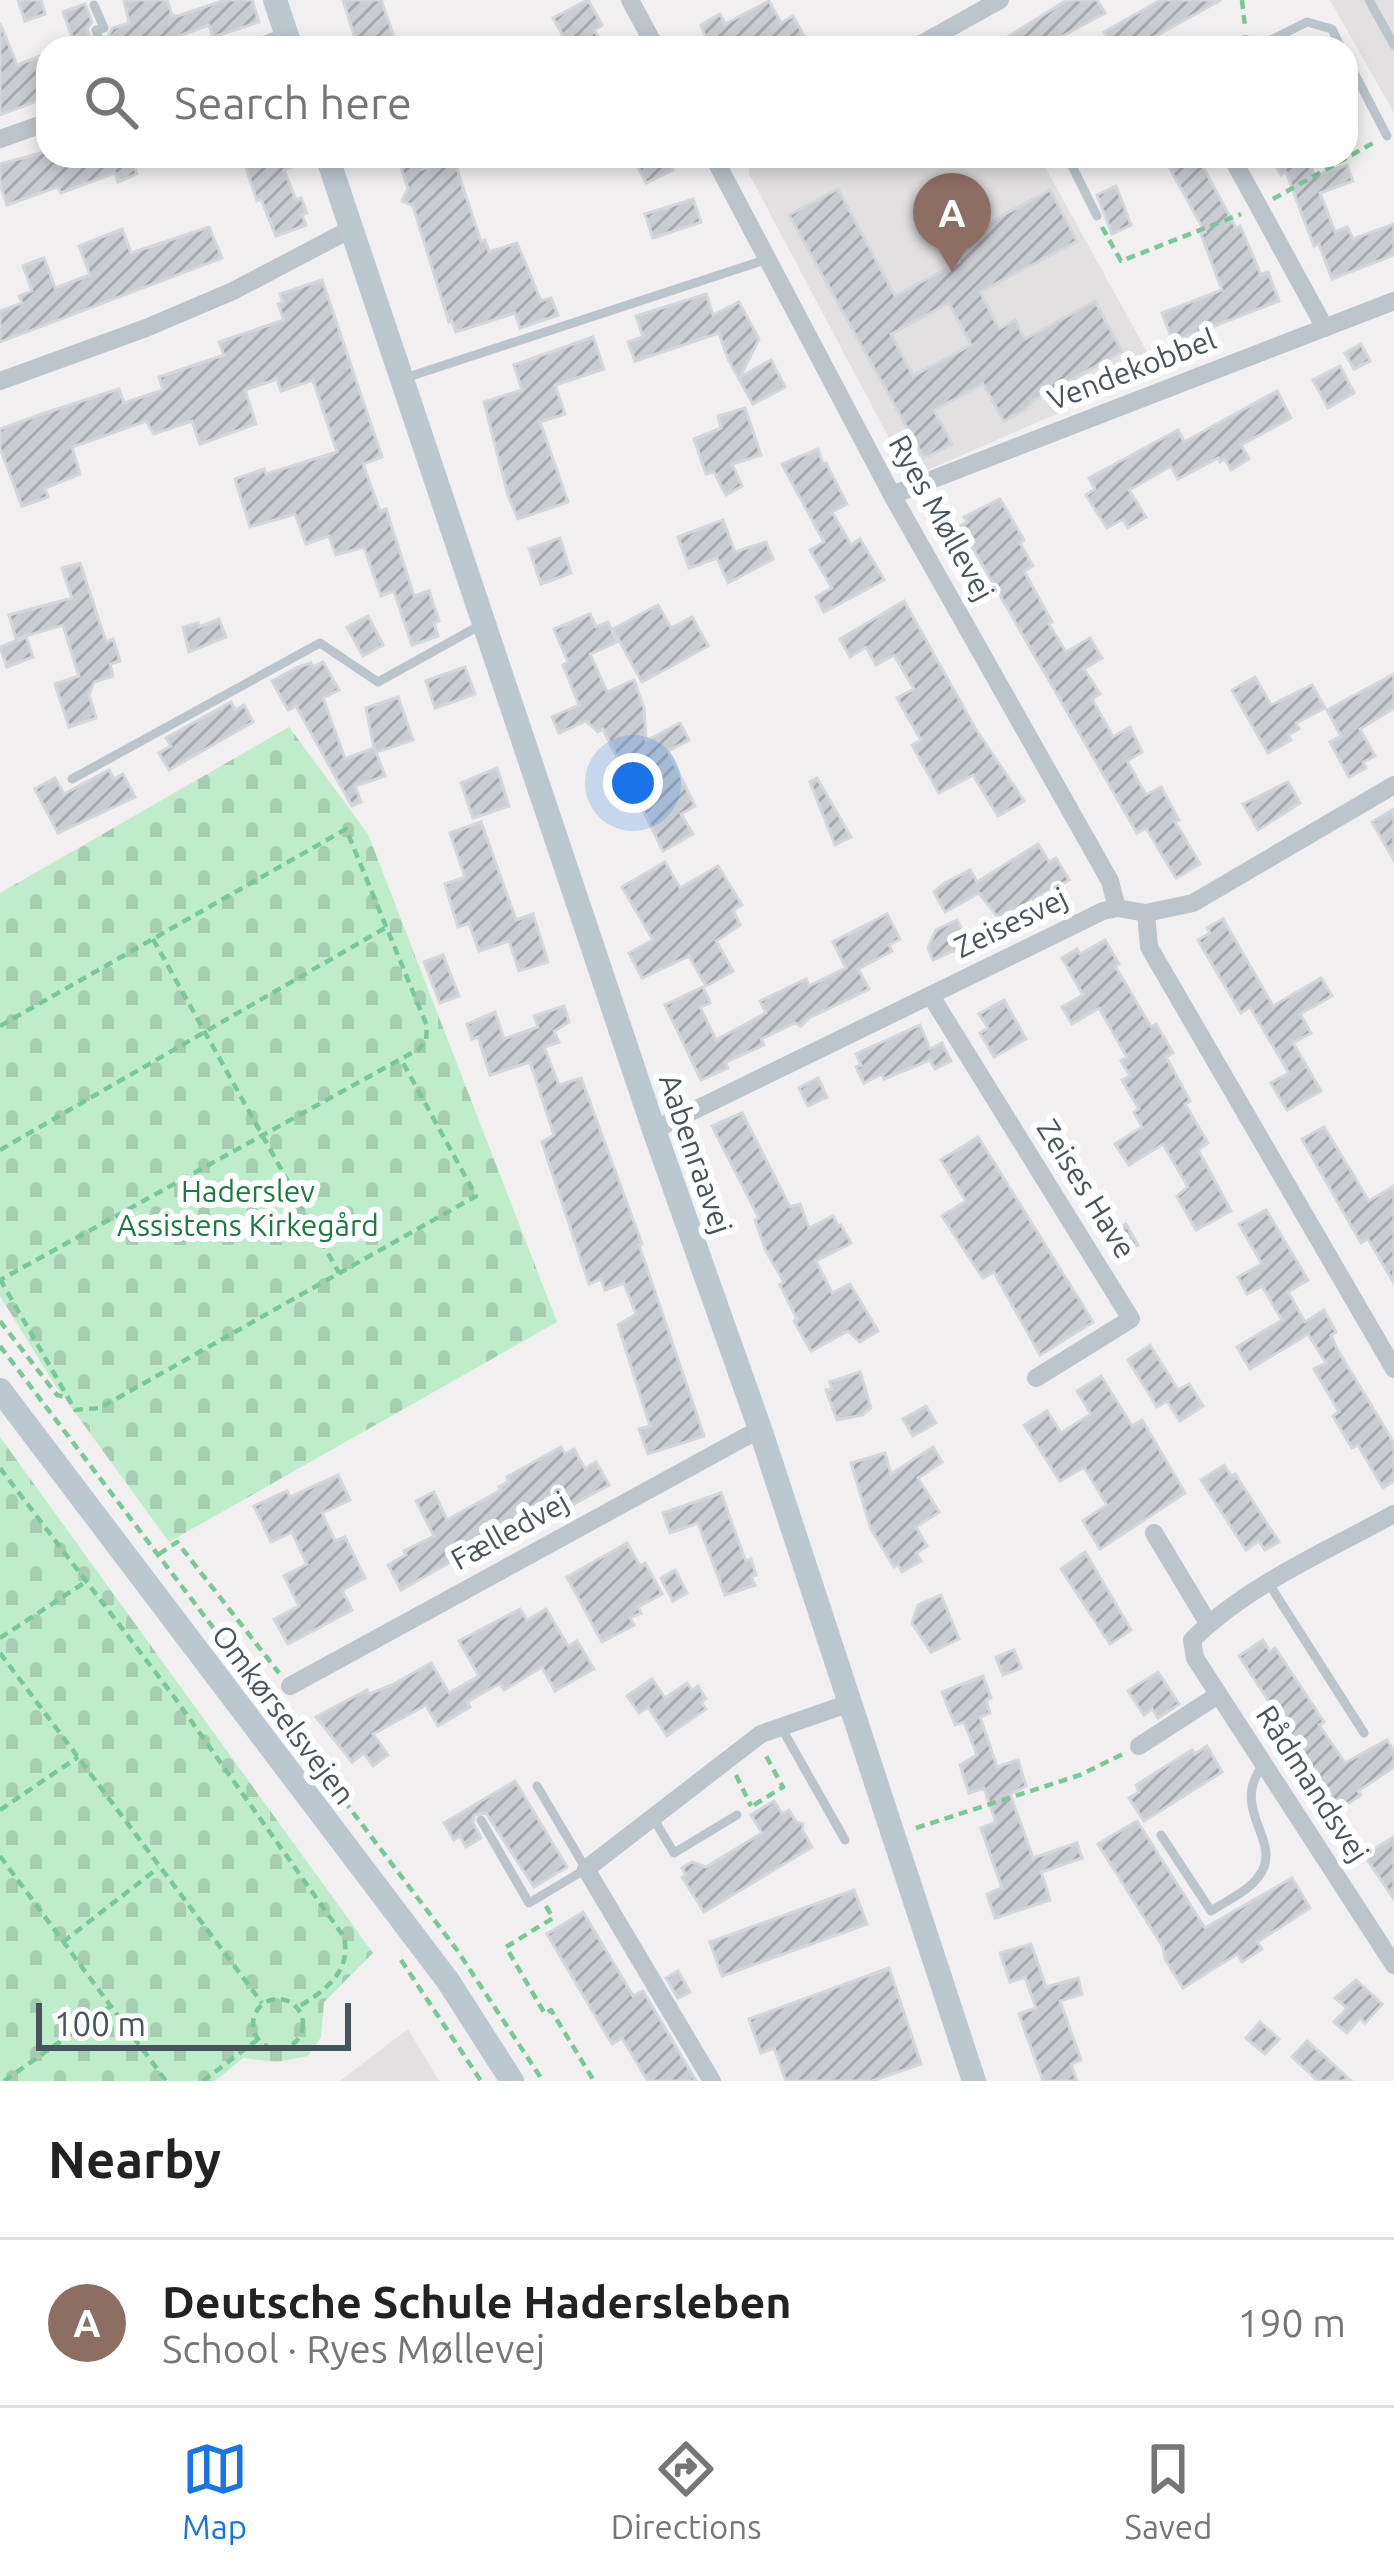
<!DOCTYPE html>
<html lang="en">
<head>
<meta charset="utf-8">
<style>
  :root { --surface:#fff; --page:#f6f6f6; --text:#222; --muted:#767676; --line:#e0e0e0; --accent:#1a73e8 }
  body { margin:0; font-family:Ubuntu,sans-serif; background:var(--page); color:var(--text) }
  .scale { position:absolute; left:36px; bottom:30px; width:315px; box-sizing:border-box; padding-left:12px; border:6px solid #48545b; border-top:0; font-size:33px; line-height:42px; white-space:nowrap; color:#48545b; -webkit-text-stroke:9px #fff; paint-order:stroke }
  .you { position:absolute; left:633px; top:783px; width:42px; height:42px; margin:-30px; border:9px solid #fff; border-radius:50%; background:#1a73e8; box-shadow:0 0 0 18px #1a73e833 }
  .badge { display:grid; place-items:center; width:78px; height:78px; border-radius:50%; background:var(--accent); color:#fff; font-size:39px; font-weight:700 }
  .pin { position:absolute; translate:-50% -99px; filter:drop-shadow(0 3px 6px #0008) }
  .pin::after { content:''; position:absolute; top:63px; width:42px; height:36px; background:inherit; clip-path:polygon(0 0,100% 0,50% 100%) }
  .list { margin:0; padding:0; list-style:none }
  h2 { display:flex; justify-content:space-between; align-items:center; height:156px; margin:0; padding:0 48px; font-size:51px }
  h2 small { font-size:39px; font-weight:400; color:var(--muted) }
  .list li { display:grid; grid-template-columns:78px 1fr auto; gap:36px; align-items:center; box-sizing:border-box; height:168px; padding:0 48px; border-top:3px solid var(--line) }
  .list b { display:block; font-size:45px; white-space:nowrap }
  .list p { margin:0; font-size:39px; white-space:nowrap; color:var(--muted) }
  .list em { font-size:39px; font-style:normal; color:var(--muted) }
  .icon { flex:none; width:66px; height:66px; fill:none; stroke:currentColor; stroke-width:2; stroke-linecap:round; stroke-linejoin:round }
  .map { position:relative; flex:none; width:1394px; height:2081px; overflow:hidden }
  .search { position:absolute; background:var(--surface); box-shadow:0 6px 18px #0003; left:36px; right:36px; top:36px; height:132px; display:flex; align-items:center; gap:30px; box-sizing:border-box; padding:0 42px; border-radius:36px; color:var(--muted); font-size:45px }
  .sheet { height:324px; background:var(--surface) }
  nav { display:flex; justify-content:space-around; align-items:center; box-sizing:border-box; height:168px; border-top:3px solid var(--line); background:var(--surface); font-size:33px; color:var(--muted) }
  nav a { display:grid; justify-items:center; gap:6px }
  nav .on { color:var(--accent) }
  .map>svg:first-child { display:block }
</style>
</head>
<body>
<div class="map">
<svg width="1394" height="2081" viewBox="0 0 1394 2081">
  <defs>
    <pattern id="cemetery-stones" width="16" height="16" patternUnits="userSpaceOnUse" patternTransform="scale(3)"><rect width="16" height="16" fill="#bfedcb"/><path d="M2 7V4a2 2 0 0 1 4 0v3zM10 15v-3a2 2 0 0 1 4 0v3z" fill="#a6cdb1"/></pattern>
    <pattern id="building-hatch" width="6" height="6" patternUnits="userSpaceOnUse" patternTransform="scale(3)"><rect width="6" height="6" fill="#c9cdd1"/><path d="M-1 1l2-2M0 6l6-6M5 7l2-2" fill="none" stroke="#a5a9ad"/></pattern>
  </defs>
  <rect width="100%" height="100%" fill="#f1efef"/>
  <g fill="#e2e0e0">
    <polygon points="1330,0 1394,0 1394,113"/>
    <polygon points="756,156 1039,156 1157,370 928,470 907,472 749,174 750,159"/>
    <polygon points="408,2029 439,2081 340,2081"/>
  </g>
  <g fill="url(#cemetery-stones)">
    <polygon points="289,727 368,834 557,1322 169,1542 55,1385 0,1296 0,893"/>
    <polygon points="0,1437 373,1953 324,2002 321,2037 308,2056 277,2062 243,2058 215,2081 0,2081"/>
  </g>
  <g fill="url(#building-hatch)" stroke="#d3d6da" stroke-width="3" fill-rule="evenodd">
    <polygon points="18,0 41,0 45,14 25,21"/>
    <polygon points="124,0 167,0 172,15 178,16 225,0 252,0 259,22 213,37 209,25 146,48 111,48 108,36 113,28 129,23"/>
    <polygon points="343,0 381,0 398,48 358,48"/>
    <polygon points="588,0 602,25 594,30 605,48 570,48 553,18"/>
    <polygon points="1067,0 1097,0 1105,13 1057,39 1062,48 990,48"/>
    <polygon points="1161,0 1221,0 1134,48 1113,48 1104,32"/>
    <polygon points="769,1 781,23 793,16 808,43 798,48 709,48 701,25 720,14 725,24"/>
    <polygon points="85,4 92,22 87,29 93,48 64,48 74,42 63,12"/>
    <polygon points="0,23 17,65 43,55 48,67 48,97 0,115"/>
    <polygon points="48,151 48,156 156,158 134,166 137,174 118,182 115,173 61,193 57,187 7,205 0,184 0,164"/>
    <polygon points="242,156 311,156 311,160 284,170 296,200 301,198 307,213 302,215 306,225 276,236 261,199 257,201"/>
    <polygon points="397,156 426,156 422,169 454,160 481,242 485,240 489,252 517,243 541,301 551,298 558,315 520,328 515,313 456,332 452,321 449,322 413,206 402,201 408,188"/>
    <polygon points="656,156 666,156 673,170 646,183 637,165"/>
    <polygon points="1163,156 1197,156 1236,228 1240,226 1261,275 1268,272 1279,301 1173,342 1162,313 1222,290 1201,234 1205,232"/>
    <polygon points="1270,156 1314,156 1307,160 1315,176 1347,165 1353,181 1320,193 1335,232 1347,227 1353,239 1394,224 1394,255 1332,279 1319,244 1314,246 1286,172 1281,175"/>
    <polygon points="1116,186 1131,225 1112,234 1097,195"/>
    <path d="M838,189l57,107 64,-34 -10,-18 101,-54 27,51 -97,51 19,37 16,-9 10,19 70,-38 27,51 -88,48 -9,10 -21,11 -21,-37 -49,26 18,34 -28,14 -135,-243zM949,303l22,42 -58,31 -22,-42z"/>
    <polygon points="693,199 701,222 653,238 645,214"/>
    <polygon points="209,227 222,258 0,342 0,311 22,303 19,296 32,291 23,266 44,258 55,288 90,275 79,246 122,229 131,253"/>
    <polygon points="322,280 382,457 363,464 380,511 386,509 414,596 429,591 439,621 434,623 438,636 412,645 394,591 381,596 364,547 336,555 329,536 306,544 295,514 250,527 235,479 264,469 266,474 337,452 313,380 281,391 277,379 245,390 256,424 200,444 192,421 154,434 146,421 72,447 80,474 45,488 48,497 22,506 0,448 0,429 42,414 119,389 124,403 163,390 159,377 224,355 219,342 284,320 278,304 283,302 280,294"/>
    <polygon points="706,294 713,315 739,302 759,339 740,377 771,360 785,387 753,404 728,359 719,333 635,361 628,342 643,337 636,316"/>
    <polygon points="593,337 604,369 555,385 565,414 540,422 568,502 518,519 508,495 484,402 522,390 514,365"/>
    <polygon points="1361,344 1370,361 1354,369 1345,353"/>
    <polygon points="1340,366 1354,393 1328,408 1313,380"/>
    <polygon points="1277,391 1291,418 1241,445 1249,459 1231,470 1225,459 1220,462 1218,458 1178,479 1171,466 1129,490 1146,517 1128,528 1123,519 1107,528 1086,495 1095,489 1089,478 1178,430 1184,442"/>
    <polygon points="745,408 761,455 732,464 742,486 726,495 714,472 706,474 694,439 721,428 718,416"/>
    <polygon points="818,449 823,464 826,463 847,504 832,512 851,545 860,539 884,580 824,612 816,597 832,588 810,550 824,542 782,464"/>
    <polygon points="1000,499 1024,540 1020,543 1033,566 1024,571 1052,622 1048,623 1066,652 1090,638 1102,658 1084,669 1100,694 1092,699 1113,737 1130,727 1142,752 1127,761 1146,795 1161,787 1179,820 1175,822 1200,864 1176,878 1146,828 1137,833 960,526 967,522 964,517"/>
    <polygon points="723,520 735,552 766,542 773,559 728,583 717,558 689,568 678,537"/>
    <polygon points="560,538 571,573 541,584 529,549"/>
    <polygon points="80,563 106,642 113,639 120,661 110,664 113,676 94,682 89,695 96,718 69,727 55,684 79,676 63,625 16,639 9,615 72,598 62,568"/>
    <polygon points="904,601 975,728 1024,801 998,816 973,775 939,793 912,745 921,740 897,698 914,689 894,655 876,665 866,647 850,657 840,639"/>
    <polygon points="658,605 671,628 692,617 708,646 642,682 613,629"/>
    <polygon points="590,614 596,627 608,622 617,642 590,654 607,692 634,680 644,708 646,741 680,723 689,740 668,751 695,806 681,814 693,834 663,851 603,729 598,732 586,721 559,733 552,717 579,705 563,665 568,662 554,629"/>
    <polygon points="368,616 383,645 363,656 347,627"/>
    <polygon points="219,619 226,637 189,652 183,627 198,623 199,627"/>
    <polygon points="26,637 33,657 7,667 0,647"/>
    <polygon points="323,662 339,690 323,698 345,759 374,748 366,708 398,697 413,740 376,752 385,776 355,786 361,802 352,806 296,706 288,710 272,681 298,667 311,663 313,667"/>
    <polygon points="465,667 475,694 435,708 426,681"/>
    <polygon points="1394,674 1394,708 1360,729 1375,756 1363,762 1366,768 1349,777 1330,742 1341,736 1327,710"/>
    <polygon points="1255,677 1271,705 1312,685 1325,708 1296,723 1299,729 1288,735 1291,740 1268,753 1232,690"/>
    <polygon points="231,702 235,710 244,705 253,722 169,770 159,753 171,746 166,738"/>
    <polygon points="497,768 509,806 473,818 461,783"/>
    <polygon points="109,770 114,779 123,774 135,797 58,833 35,789 55,778 64,794"/>
    <polygon points="817,778 851,837 835,845 810,782"/>
    <polygon points="1288,782 1300,803 1258,830 1243,804"/>
    <polygon points="1394,809 1394,860 1372,822"/>
    <polygon points="481,822 516,920 533,914 548,962 519,971 509,941 479,951 469,923 458,927 445,884 465,877 450,833"/>
    <polygon points="1038,844 1049,862 1056,858 1069,880 999,919 979,893 945,912 934,892 943,884 970,870 977,882"/>
    <polygon points="665,862 680,888 718,866 742,905 733,910 740,925 716,941 733,971 706,986 689,956 642,978 629,953 653,940 622,887"/>
    <polygon points="887,914 900,939 889,945 892,951 858,969 869,989 809,1018 801,1026 795,1023 761,1039 764,1045 725,1062 728,1068 701,1080 665,1005 703,987 710,1003 700,1007 716,1040 766,1013 760,1001 806,979 809,986 846,968 833,942"/>
    <polygon points="1223,919 1273,1006 1321,978 1332,996 1300,1014 1311,1033 1293,1043 1321,1091 1287,1110 1271,1083 1289,1073 1250,1007 1241,1013 1198,940 1210,933 1207,928"/>
    <polygon points="957,920 969,944 933,960 928,948 936,930"/>
    <polygon points="1105,940 1119,964 1115,966 1151,1027 1156,1024 1173,1053 1166,1057 1190,1101 1185,1104 1208,1143 1198,1150 1231,1211 1196,1230 1177,1196 1188,1187 1163,1144 1129,1165 1115,1144 1142,1127 1134,1112 1139,1109 1122,1080 1130,1076 1121,1061 1127,1057 1099,1008 1072,1024 1062,1007 1083,995 1062,958 1077,949 1080,954"/>
    <polygon points="443,955 459,996 440,1003 424,962"/>
    <polygon points="1004,1000 1026,1039 994,1057 980,1033 988,1028 979,1014"/>
    <polygon points="564,1006 569,1022 554,1031 559,1042 544,1047 559,1085 581,1078 642,1244 639,1245 704,1436 648,1454 639,1429 650,1426 618,1325 636,1314 624,1283 605,1290 601,1279 589,1284 542,1142 554,1135 530,1062 490,1075 478,1037 472,1039 467,1024 495,1012 504,1039 538,1027 534,1016"/>
    <polygon points="920,1025 930,1049 942,1043 951,1061 935,1069 930,1060 884,1079 882,1074 864,1083 856,1067 861,1065 856,1054"/>
    <polygon points="818,1078 827,1097 808,1106 799,1088"/>
    <polygon points="742,1113 790,1207 800,1204 809,1228 833,1216 838,1226 841,1225 851,1243 816,1261 832,1293 850,1284 878,1331 860,1342 848,1331 811,1351 794,1321 797,1319 780,1285 784,1282 766,1251 755,1220 759,1218 712,1126"/>
    <polygon points="1324,1127 1369,1201 1394,1186 1394,1283 1368,1239 1361,1243 1302,1139"/>
    <polygon points="978,1137 1093,1322 1040,1355 994,1272 983,1278 942,1216 966,1201 941,1160"/>
    <polygon points="1266,1210 1308,1280 1288,1292 1305,1322 1324,1310 1336,1332 1331,1335 1337,1349 1394,1443 1394,1481 1383,1488 1358,1445 1352,1448 1333,1416 1339,1412 1314,1369 1326,1363 1308,1334 1250,1369 1237,1347 1282,1320 1262,1286 1247,1294 1238,1277 1262,1264 1239,1224"/>
    <polygon points="1126,1224 1138,1245 1117,1257 1105,1236"/>
    <polygon points="1150,1345 1178,1390 1189,1384 1203,1406 1180,1421 1167,1401 1157,1407 1128,1360"/>
    <polygon points="860,1372 871,1408 862,1415 837,1420 826,1390 832,1389 830,1382"/>
    <polygon points="1101,1376 1132,1426 1142,1420 1185,1493 1100,1549 1083,1521 1107,1505 1084,1467 1060,1481 1024,1425 1047,1411 1061,1433 1091,1414 1077,1391"/>
    <polygon points="926,1406 936,1423 913,1436 903,1419"/>
    <polygon points="561,1447 565,1454 574,1449 585,1469 596,1462 609,1485 497,1546 490,1532 457,1548 461,1556 401,1590 388,1565 406,1555 404,1551 434,1536 416,1501 434,1492 447,1520 501,1490 499,1487 509,1481 507,1477"/>
    <polygon points="933,1447 942,1462 918,1478 939,1512 916,1527 927,1546 916,1553 921,1561 902,1572 898,1565 894,1567 871,1529 851,1463 885,1453 891,1474"/>
    <polygon points="1224,1465 1231,1476 1235,1474 1279,1542 1265,1550 1259,1541 1246,1550 1201,1480"/>
    <polygon points="338,1475 350,1500 322,1513 335,1541 345,1537 365,1578 342,1590 352,1610 288,1644 274,1619 299,1606 284,1576 307,1564 292,1532 271,1542 254,1506 287,1491 290,1497"/>
    <polygon points="721,1493 743,1554 746,1561 751,1559 756,1575 751,1576 755,1585 725,1595 698,1523 670,1533 663,1513"/>
    <polygon points="627,1543 640,1566 645,1563 662,1594 638,1607 641,1613 630,1618 634,1625 602,1642 567,1577"/>
    <polygon points="1085,1552 1131,1630 1110,1644 1061,1569"/>
    <polygon points="675,1570 687,1593 673,1601 661,1578"/>
    <polygon points="941,1595 959,1639 931,1652 912,1623 918,1605"/>
    <polygon points="520,1609 527,1620 546,1609 568,1646 577,1641 594,1669 555,1691 542,1667 504,1690 500,1683 467,1702 470,1707 438,1726 426,1705 373,1734 388,1755 373,1766 364,1753 352,1762 316,1717 367,1690 369,1694 392,1685 431,1663 449,1693 479,1676 459,1641"/>
    <polygon points="1263,1640 1270,1652 1275,1648 1324,1722 1319,1725 1345,1763 1387,1740 1394,1751 1394,1767 1358,1791 1361,1795 1340,1809 1239,1656"/>
    <polygon points="1014,1650 1021,1668 1003,1675 996,1657"/>
    <polygon points="1158,1672 1179,1704 1158,1718 1152,1709 1144,1715 1128,1691"/>
    <polygon points="983,1676 991,1698 986,1700 990,1713 980,1717 997,1767 1018,1760 1026,1786 1010,1794 1033,1858 1077,1843 1082,1858 1041,1872 1050,1900 995,1918 987,1894 1002,1888 981,1828 996,1822 984,1788 969,1793 960,1765 977,1755 964,1722 955,1725 942,1692"/>
    <polygon points="652,1679 665,1698 687,1683 692,1690 698,1686 706,1699 701,1702 706,1709 667,1736 648,1707 639,1713 627,1696"/>
    <polygon points="1207,1746 1222,1772 1144,1821 1129,1798 1139,1792 1136,1785 1192,1750 1195,1754"/>
    <polygon points="515,1781 567,1867 534,1887 486,1813 474,1815 473,1823 481,1838 466,1847 460,1836 454,1840 444,1823"/>
    <polygon points="774,1801 782,1814 789,1810 796,1822 803,1824 802,1830 812,1847 704,1912 682,1877 686,1875 682,1868 692,1862 706,1867 762,1833 751,1815"/>
    <polygon points="1137,1821 1205,1928 1292,1878 1310,1908 1257,1942 1262,1949 1242,1962 1237,1954 1183,1988 1165,1959 1163,1947 1098,1844"/>
    <polygon points="1394,1837 1394,1899 1364,1855"/>
    <polygon points="854,1890 867,1924 722,1976 710,1942"/>
    <polygon points="583,1912 633,1996 643,1991 696,2081 648,2081 622,2038 612,2044 547,1934"/>
    <polygon points="1031,1944 1046,1987 1078,1978 1082,1994 1060,2001 1081,2060 1071,2064 1077,2081 1043,2081 1019,2014 1036,2008 1025,1977 1010,1982 1000,1953"/>
    <polygon points="889,1968 921,2064 872,2081 786,2081 774,2048 761,2053 749,2019"/>
    <polygon points="678,1971 690,1992 678,1998 666,1978"/>
    <polygon points="1356,1980 1382,2004 1365,2023 1360,2018 1347,2033 1334,2022 1347,2008 1335,1998"/>
    <polygon points="1260,2022 1279,2039 1265,2054 1246,2038"/>
    <polygon points="1307,2041 1332,2063 1351,2081 1318,2081 1292,2057"/>
  </g>
  <g fill="none" stroke-linecap="round" stroke-linejoin="round">
    <g stroke="#79c998" stroke-width="4.5" stroke-dasharray="9 6" stroke-linecap="butt">
      <polyline points="1242,0 1245,27"/>
      <polyline points="1273,199 1373,143"/>
      <polyline points="1102,227 1121,261 1241,214"/>
      <polyline points="153,939 339,1273"/>
      <polyline points="0,1026 346,829 427,1026 426,1041 419,1049 0,1280"/>
      <polyline points="0,1150 385,928"/>
      <polyline points="0,1279 75,1410 100,1408 476,1196 402,1061"/>
      <polyline points="0,1321 57,1395 69,1398"/>
      <polyline points="0,1346 457,1950 543,2081"/>
      <path d="M0,1468l172,226 172,243c8,34 -19,54 -46,70"/>
      <polyline points="159,1554 177,1542 279,1673"/>
      <polyline points="0,1638 87,1581"/>
      <polyline points="0,1653 262,2003"/>
      <polyline points="736,1775 751,1806"/>
      <polyline points="754,1805 783,1787 765,1754"/>
      <polyline points="0,1810 78,1757"/>
      <polyline points="916,1828 1080,1775 1125,1753"/>
      <polyline points="0,1856 166,2081"/>
      <polyline points="546,1906 553,1918 506,1947 545,2014 551,2010 594,2081"/>
      <polyline points="63,1942 158,1868"/>
      <polyline points="401,1960 481,2081"/>
      <circle cx="278" cy="2024" r="25"/>
      <polyline points="4,2081 111,2006"/>
      <polyline points="203,2081 257,2040"/>
    </g>
    <g stroke="#bbc5cb" stroke-width="9">
      <polyline points="1369,0 1394,45"/>
      <polyline points="94,5 104,28 96,30 102,48"/>
      <polyline points="1245,44 1263,44 1307,22 1332,29 1341,48"/>
      <polyline points="1346,57 1387,136"/>
      <polyline points="1073,156 1071,164 1097,216"/>
      <polyline points="402,379 768,259"/>
      <polyline points="72,779 320,643 378,682 479,626"/>
      <polyline points="1269,1584 1364,1733"/>
      <polyline points="781,1727 845,1840"/>
      <polyline points="653,1818 674,1853 737,1815"/>
      <polyline points="481,1820 529,1903 586,1869 537,1786"/>
      <path d="M1161,1835l50,76c15,-10 38,-20 48,-35 26,-35 -31,-65 4,-111"/>
    </g>
    <g stroke="#bbc5cb" stroke-width="18">
      <polyline points="630,0 656,48"/>
      <polyline points="255,48 287,37"/>
      <polyline points="914,48 1000,0"/>
      <polyline points="1238,48 1245,44"/>
      <polyline points="0,139 48,122"/>
      <polyline points="713,156 892,495 1110,881 1117,908"/>
      <polyline points="1231,156 1325,328"/>
      <polyline points="0,381 146,328 233,291 351,229"/>
      <polyline points="892,495 1394,301"/>
      <polyline points="1146,913 1149,947 1394,1369"/>
      <polyline points="931,996 1131,1319 1036,1378"/>
      <polyline points="654,1130 1103,911 1117,908 1146,913 1193,903 1394,785"/>
      <path d="M1394,1514c-67,37 -147,71 -202,126l3,18 199,307"/>
      <polyline points="1154,1533 1208,1623"/>
      <polyline points="290,1686 760,1429"/>
      <polyline points="1139,1746 1218,1695"/>
      <polyline points="712,2081 586,1869 761,1734 850,1703"/>
    </g>
    <g stroke="#bbc8d0" stroke-width="24">
      <polyline points="275,0 291,48"/>
      <polyline points="327,156 654,1130 760,1429 974,2081"/>
      <polyline points="0,1390 448,1981 512,2081"/>
    </g>
  </g>
  <g text-anchor="middle" stroke-width="12" stroke-linejoin="round" paint-order="stroke">
    <g font-size="30" fill="#48545b" stroke="#fff">
      <text transform="translate(1132 370) rotate(-21)" y="10">Vendekobbel</text>
      <text transform="translate(941 518) rotate(61)" y="10">Ryes Møllevej</text>
      <text transform="translate(1011 923) rotate(-26)" y="10">Zeisesvej</text>
      <text transform="translate(695 1154) rotate(71)" y="10">Aabenraavej</text>
      <text transform="translate(1086 1189) rotate(58)" y="10">Zeises Have</text>
      <text transform="translate(510 1531) rotate(-29)" y="10">Fælledvej</text>
      <text transform="translate(283 1715) rotate(53)" y="10">Omkørselsvejen</text>
      <text transform="translate(1312 1784) rotate(57)" y="10">Rådmandsvej</text>
    </g>
    <g font-size="30" fill="#1c793f" stroke="#fff">
      <text x="248" y="1202">Haderslev<tspan x="248" dy="34">Assistens Kirkegård</tspan></text>
    </g>
  </g>
</svg>
<div class="scale">100 m</div>
<div class="you"></div>
<div class="pin badge" style="left:952px;top:272px;background:#8d6e63">A</div>
<div class="search"><svg class="icon" aria-label="search" viewBox="0 0 24 24"><circle cx="10" cy="10" r="6"/><path d="M15 15l6 6"/></svg>Search here</div>
</div>
<section class="sheet">
<h2>Nearby<small></small></h2>
<ul class="list">
<li><span class="badge" style="background:#8d6e63">A</span><div><b>Deutsche Schule Hadersleben</b><p>School · Ryes Møllevej</p></div><em>190 m</em></li>
</ul>
</section>
<nav>
<a class="on"><svg class="icon" aria-label="map" viewBox="0 0 24 24"><path d="M3 6l6-2 6 2 6-2v14l-6 2-6-2-6 2zM9 4v14M15 6v14"/></svg>Map</a>
<a><svg class="icon" aria-label="directions" viewBox="0 0 24 24"><path d="M12 3l9 9-9 9-9-9zM9 14v-3h6M13 9l2 2-2 2"/></svg>Directions</a>
<a><svg class="icon" aria-label="saved" viewBox="0 0 24 24"><path d="M7 4h10v16l-5-4-5 4z"/></svg>Saved</a>
</nav>
</body>
</html>
